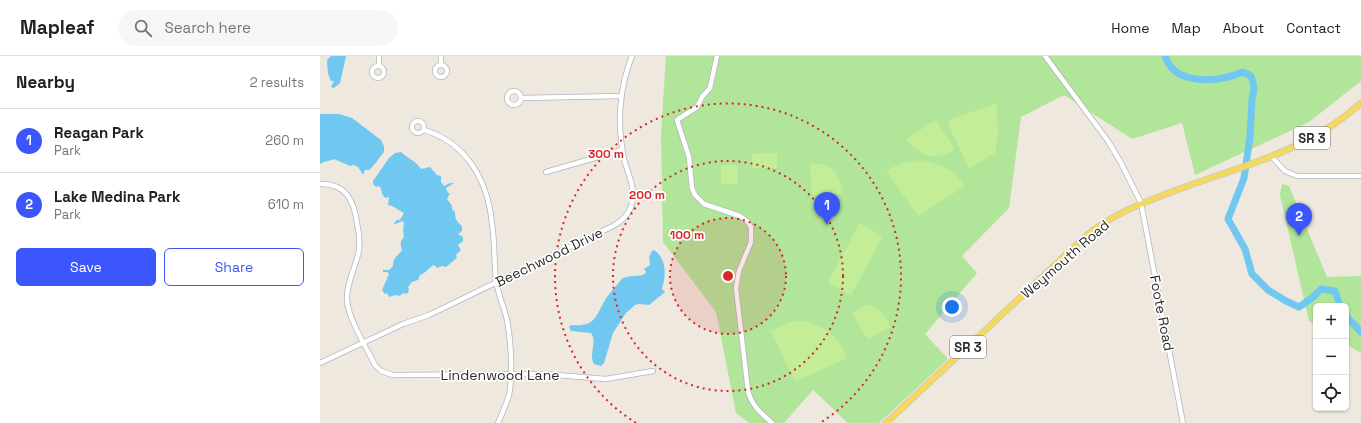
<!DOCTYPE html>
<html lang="en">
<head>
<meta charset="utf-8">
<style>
  :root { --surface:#fff; --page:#f6f6f6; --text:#202124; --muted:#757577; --line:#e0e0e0; --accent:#3c56fd }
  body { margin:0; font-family:"Space Grotesk",sans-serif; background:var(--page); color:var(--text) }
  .controls { position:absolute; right:12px; bottom:12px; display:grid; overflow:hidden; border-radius:6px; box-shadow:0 1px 3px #0004 }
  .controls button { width:36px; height:36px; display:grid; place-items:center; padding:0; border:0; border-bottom:1px solid var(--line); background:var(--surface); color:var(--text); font:20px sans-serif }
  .you { position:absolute; left:632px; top:251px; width:14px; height:14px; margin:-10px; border:3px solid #fff; border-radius:50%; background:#1a73e8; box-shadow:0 0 0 6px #1a73e833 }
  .badge { display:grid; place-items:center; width:26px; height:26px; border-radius:50%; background:var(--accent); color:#fff; font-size:13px; font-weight:700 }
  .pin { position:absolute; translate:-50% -33px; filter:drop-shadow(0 1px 2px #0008) }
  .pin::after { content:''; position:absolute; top:21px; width:14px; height:12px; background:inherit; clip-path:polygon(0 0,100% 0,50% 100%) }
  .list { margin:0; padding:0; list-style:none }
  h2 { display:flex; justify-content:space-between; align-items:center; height:52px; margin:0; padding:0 16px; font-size:17px }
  h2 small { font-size:13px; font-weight:400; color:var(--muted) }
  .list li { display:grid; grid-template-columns:26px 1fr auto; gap:12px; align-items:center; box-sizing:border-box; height:64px; padding:0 16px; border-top:1px solid var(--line) }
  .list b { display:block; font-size:15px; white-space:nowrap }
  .list p { margin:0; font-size:13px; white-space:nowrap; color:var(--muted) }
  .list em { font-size:13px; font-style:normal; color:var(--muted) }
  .actions { display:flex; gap:8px; padding:12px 16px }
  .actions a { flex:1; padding:9px 0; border:1px solid var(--accent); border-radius:6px; text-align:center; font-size:14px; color:var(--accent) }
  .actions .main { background:var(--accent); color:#fff }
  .icon { flex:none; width:22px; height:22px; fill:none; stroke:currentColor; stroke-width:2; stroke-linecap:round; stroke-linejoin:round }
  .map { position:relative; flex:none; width:1041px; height:367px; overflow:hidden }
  header { display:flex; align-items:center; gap:24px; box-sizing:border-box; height:56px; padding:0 20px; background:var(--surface); border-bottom:1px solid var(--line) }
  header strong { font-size:19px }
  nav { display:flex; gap:22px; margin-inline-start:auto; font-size:14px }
  .search { width:280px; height:36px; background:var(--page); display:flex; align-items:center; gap:10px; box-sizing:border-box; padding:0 14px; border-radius:22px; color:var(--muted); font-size:15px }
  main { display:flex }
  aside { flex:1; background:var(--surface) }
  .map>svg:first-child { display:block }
</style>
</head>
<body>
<header>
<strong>Mapleaf</strong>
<div class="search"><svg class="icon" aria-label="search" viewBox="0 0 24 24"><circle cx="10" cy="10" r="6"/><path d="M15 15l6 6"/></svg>Search here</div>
<nav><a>Home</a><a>Map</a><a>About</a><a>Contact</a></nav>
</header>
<main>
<aside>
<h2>Nearby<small>2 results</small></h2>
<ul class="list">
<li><span class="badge">1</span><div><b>Reagan Park</b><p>Park</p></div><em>260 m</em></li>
<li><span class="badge">2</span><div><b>Lake Medina Park</b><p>Park</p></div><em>610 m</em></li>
</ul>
<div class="actions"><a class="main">Save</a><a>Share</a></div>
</aside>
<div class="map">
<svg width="1041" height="367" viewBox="0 0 1041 367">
  <rect width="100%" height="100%" fill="#eee8de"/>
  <g fill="#b0e59a">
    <polygon points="346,0 1041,0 1041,25 989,66 875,119 862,67 812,83 744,39 701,61 689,152 642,200 657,217 605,278 628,303 559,367 528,367 493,334 464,367 429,367 416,357 396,256 343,186 341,78"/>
    <polygon points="962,128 969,130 1007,221 1041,220 1041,297 1026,288 1026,250 996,250 996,269 989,265 960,139"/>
  </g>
  <g fill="#c3ed96">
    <polygon points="677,47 678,80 675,97 649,113 628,68 629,64"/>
    <path d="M614,65h3l18,28c-20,13 -34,8 -49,-10z"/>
    <polygon points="457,97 457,112 432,112 432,98"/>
    <path d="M601,104c21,4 31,9 44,26l-47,30 -32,-45c12,-7 22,-10 35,-11z"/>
    <path d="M490,107c21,1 31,10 33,31l-29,2 -3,-3z"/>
    <rect x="401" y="109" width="17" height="19"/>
    <polygon points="539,167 563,180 531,239 508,227"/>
    <path d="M549,249c11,3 17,12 22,22l-22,12 -2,-1 -15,-25 12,-7z"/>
    <path d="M482,265c21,4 39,16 45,37l-50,23 -3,-1 -23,-49 19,-9z"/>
  </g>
  <g fill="#70c8f1">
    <polygon points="11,0 26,0 20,27 14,32 11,31 14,25 11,25 8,18 7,4"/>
    <path d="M0,58h19l13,4 29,22 3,6v6c-6,7 -9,13 -15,18h-4l-2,5 -5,-8 -4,-2 -4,1 -16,-7c-4,2 -10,2 -14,5z"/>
    <path d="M81,96c7,7 14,8 20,17l9,-2 7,8 4,1v6l3,4 6,-3h4l-8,5 2,5h2l-3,6 5,7v3l3,3c0,7 2,10 7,14v5l-4,3 5,3v4l-5,4 3,5 -5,5 1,3 -11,9 -4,-1 -5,2 -3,-3c-5,2 -9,9 -14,10l-2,5 -6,2 -4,5 1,3 -2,4 -3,-1 -5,3 -4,-1 -6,2 -2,-4 -2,1 -3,-4 7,-16 -2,-2h-4v-2h6l4,-4c0,-9 5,-10 9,-16 -2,-6 -2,-8 2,-13l-1,-7 1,-7 -1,-2 -8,3 -1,-1 3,-3h3l4,-7 -12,-7 -4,-1 1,-8 -4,1 -3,-4 -1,-6 -3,-2 -2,1 -3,-3v-3l16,-23 6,-5z"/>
    <path d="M334,194c13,9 12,25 8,39l3,3 -16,13 -10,-1 -4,1 -9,8 -13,20 -9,30 -3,3 -7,-2c-6,-10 4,-22 -3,-31l-20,-2 -2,-4 2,-2c24,2 24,-7 34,-25 2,-4 13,-16 16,-20 6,-7 21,-1 25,-8l-2,-3 6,-4 -1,-8 3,-6z"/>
  </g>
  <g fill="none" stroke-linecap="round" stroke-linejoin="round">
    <g stroke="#70c8f1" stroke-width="7">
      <path d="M845,0c10,31 54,26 78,16l8,4c3,8 4,14 1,23l-2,38 -6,41 -16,41 17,30 7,25 16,16 18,11 13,6 13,-9 9,-9 14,2 5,15"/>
      <polyline points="1026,260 1041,276"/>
    </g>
    <g stroke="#b2b4c0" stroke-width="6">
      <g id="minor">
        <path d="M397,0l-7,32 -8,9 -5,10 -20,13 12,37 3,31 3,7 9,9 36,12 7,5 4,6v15l-12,29 -3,17 12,103c4,15 13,22 24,32"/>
        <polyline points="725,0 788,85 800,105 821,147 863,367"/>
        <polyline points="121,8 121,0"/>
        <circle cx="121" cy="15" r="6"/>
        <circle cx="58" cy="16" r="6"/>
        <polyline points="59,10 59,0"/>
        <circle cx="194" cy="42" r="7"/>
        <polyline points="201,42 301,40"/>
        <circle cx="98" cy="71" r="6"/>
        <path d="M104,74c43,13 64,51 68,94 3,19 2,39 4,57 2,12 7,24 10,35 5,19 7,60 3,79 -3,10 -7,19 -11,28"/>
        <polyline points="951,100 965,115 977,120 1041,120"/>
        <polyline points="226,116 302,94"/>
        <path d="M0,128c26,-1 34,17 37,39 2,9 3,18 2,27 -3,17 -13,33 -12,50 1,18 19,47 28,65l6,6 12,4 151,-1 62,5 47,-8"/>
        <path d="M0,307l83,-39 26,-9 184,-89c11,-6 19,-16 20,-29 1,-13 -6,-26 -9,-38 -7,-34 -5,-71 8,-103"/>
      </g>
    </g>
    <g stroke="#c8c8c8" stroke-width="7">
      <path id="major" d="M566,367l200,-187c24,-20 51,-31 80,-42 69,-27 139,-40 195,-91"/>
    </g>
    <use href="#minor" stroke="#fff" stroke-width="4.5"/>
    <use href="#major" stroke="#f4d95e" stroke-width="5.5"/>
  </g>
  <circle cx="408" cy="220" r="58" fill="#d62828" fill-opacity=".12"/>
  <g fill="none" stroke="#d62828" stroke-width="2" stroke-dasharray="2 4">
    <circle cx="408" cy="220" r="58"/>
    <circle cx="408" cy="220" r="115"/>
    <path d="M316 367A173 173 0 1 1 500 367"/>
  </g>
  <g text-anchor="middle" stroke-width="3.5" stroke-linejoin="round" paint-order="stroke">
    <g fill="#fff" stroke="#6b6b6b" stroke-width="1">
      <rect x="974" y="71" width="36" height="22" rx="3"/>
      <rect x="630" y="280" width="36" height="22" rx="3"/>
    </g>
    <g font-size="13" font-weight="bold" fill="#2c2c2c">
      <text x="992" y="87">SR 3</text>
      <text x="648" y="296">SR 3</text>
    </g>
    <g font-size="14" fill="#2c2c2c" stroke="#fff">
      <text transform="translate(229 201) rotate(-26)" y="5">Beechwood Drive</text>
      <text transform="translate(745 203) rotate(-41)" y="5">Weymouth Road</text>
      <text transform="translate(842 257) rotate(79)" y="5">Foote Road</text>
      <text x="180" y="324">Lindenwood Lane</text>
    </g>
  </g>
  <circle cx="408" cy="220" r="6" fill="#d62828" stroke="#fff" stroke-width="2"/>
  <g font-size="12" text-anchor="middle" font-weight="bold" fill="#d62828" stroke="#fff" stroke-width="3.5" stroke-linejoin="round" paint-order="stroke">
    <text x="286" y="102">300 m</text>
    <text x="327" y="143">200 m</text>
    <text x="367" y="183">100 m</text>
  </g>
</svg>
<div class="controls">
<button>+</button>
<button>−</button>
<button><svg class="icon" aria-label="locate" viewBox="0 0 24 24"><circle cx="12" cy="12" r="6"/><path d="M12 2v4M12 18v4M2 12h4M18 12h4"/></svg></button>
</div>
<div class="you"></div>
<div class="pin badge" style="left:507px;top:169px">1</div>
<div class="pin badge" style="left:979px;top:180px">2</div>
</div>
</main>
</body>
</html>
